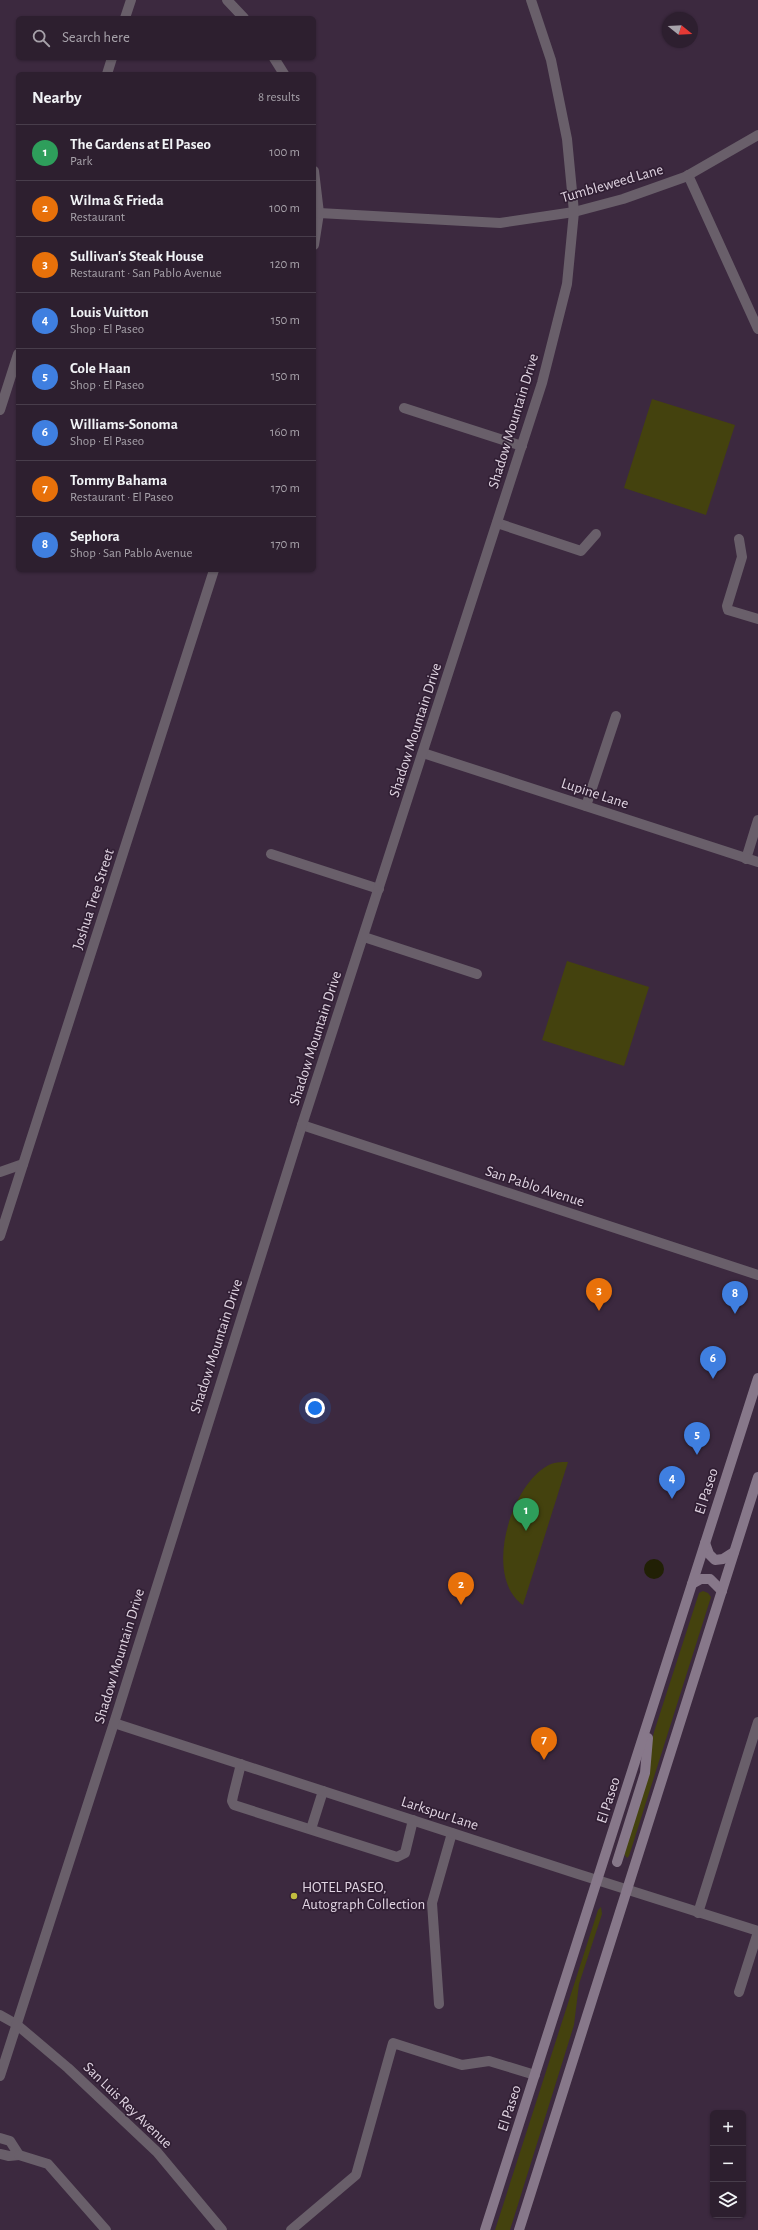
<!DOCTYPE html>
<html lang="en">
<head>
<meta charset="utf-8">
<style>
  :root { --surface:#2d1f2f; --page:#352737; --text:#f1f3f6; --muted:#a7a2aa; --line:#483d4b; --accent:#c2bd3f }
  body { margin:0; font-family:"Alegreya Sans",sans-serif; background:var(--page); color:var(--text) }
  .controls { position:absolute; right:12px; bottom:12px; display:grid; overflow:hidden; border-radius:6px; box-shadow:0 1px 3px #0004 }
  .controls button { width:36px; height:36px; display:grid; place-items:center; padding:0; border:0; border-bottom:1px solid var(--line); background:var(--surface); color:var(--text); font:20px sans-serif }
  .compass { position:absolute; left:662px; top:12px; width:36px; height:36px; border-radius:50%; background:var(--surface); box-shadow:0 1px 3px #0004; rotate:108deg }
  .you { position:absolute; left:315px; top:1408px; width:14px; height:14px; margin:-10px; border:3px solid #fff; border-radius:50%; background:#1a73e8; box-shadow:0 0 0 6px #1a73e833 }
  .badge { display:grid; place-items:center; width:26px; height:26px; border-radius:50%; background:var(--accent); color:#fff; font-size:13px; font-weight:700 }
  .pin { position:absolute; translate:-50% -33px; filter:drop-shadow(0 1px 2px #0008) }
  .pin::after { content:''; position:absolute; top:21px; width:14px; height:12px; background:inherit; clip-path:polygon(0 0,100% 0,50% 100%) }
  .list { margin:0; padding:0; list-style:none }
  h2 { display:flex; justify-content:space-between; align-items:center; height:52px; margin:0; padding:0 16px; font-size:17px }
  h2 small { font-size:13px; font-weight:400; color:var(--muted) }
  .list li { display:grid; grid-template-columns:26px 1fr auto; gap:12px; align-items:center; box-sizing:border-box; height:56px; padding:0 16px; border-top:1px solid var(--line) }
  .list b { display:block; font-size:15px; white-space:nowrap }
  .list p { margin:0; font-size:13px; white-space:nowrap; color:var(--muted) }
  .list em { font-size:13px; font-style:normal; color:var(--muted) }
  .icon { flex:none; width:22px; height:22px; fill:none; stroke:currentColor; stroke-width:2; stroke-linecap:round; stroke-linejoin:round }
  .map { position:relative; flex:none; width:758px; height:2230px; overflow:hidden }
  .search { position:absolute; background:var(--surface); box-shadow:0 1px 3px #0004; left:16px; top:16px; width:300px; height:44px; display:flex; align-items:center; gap:10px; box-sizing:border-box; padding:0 14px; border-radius:6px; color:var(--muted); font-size:15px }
  .panel { position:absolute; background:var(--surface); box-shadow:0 1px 3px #0004; left:16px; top:72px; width:300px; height:500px; border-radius:6px }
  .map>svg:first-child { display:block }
</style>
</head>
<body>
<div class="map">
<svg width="758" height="2230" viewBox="0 0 758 2230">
  <rect width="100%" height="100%" fill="#3c293f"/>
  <g fill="#44420e">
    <polygon points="652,399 735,425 706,515 624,488"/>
    <polygon points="567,961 649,987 624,1066 542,1040"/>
    <path d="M568,1462l-45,143c-40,-28 -13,-118 24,-139 6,-4 14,-4 21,-4z"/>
    <polygon points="703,1591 708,1593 711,1597 629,1856 627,1858 624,1854 654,1732 699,1593"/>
    <polygon points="601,1907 602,1914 579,1984 574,2025 510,2230 495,2230 598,1910"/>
  </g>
  <circle fill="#212005" cx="654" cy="1569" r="10"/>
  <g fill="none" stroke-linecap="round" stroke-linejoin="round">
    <g stroke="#695f6a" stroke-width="10">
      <polyline points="688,175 758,329"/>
      <polyline points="404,408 522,446"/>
      <polyline points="497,523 581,551 596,534"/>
      <polyline points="739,539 742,557 727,606 728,610 758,619"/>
      <polyline points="586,806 616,716"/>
      <polyline points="271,854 379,889"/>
      <polyline points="746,859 758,820"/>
      <polyline points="241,1764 233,1796 232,1801 234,1805 397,1857 405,1853 413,1820"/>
      <polyline points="311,1829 323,1791"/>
      <polyline points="698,1913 758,1722"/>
      <polyline points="739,1992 758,1932"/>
      <polyline points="439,2004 432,1903 452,1833"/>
      <polyline points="291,2230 356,2175 393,2043 462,2065 489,2061 535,2075"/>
    </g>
    <g stroke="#695f6a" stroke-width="10">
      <polyline points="227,0 244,18"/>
      <polyline points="125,18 131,0"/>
      <polyline points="274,58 284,74"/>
      <polyline points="107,74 112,58"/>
      <polyline points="314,171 319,213 314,245"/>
      <polyline points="319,213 500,223 574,212 623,199 685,177 758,135"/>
      <polyline points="0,410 18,354"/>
      <polyline points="423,753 758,862"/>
      <polyline points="364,937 477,974"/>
      <polyline points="302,1125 758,1275"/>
      <polyline points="0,1172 23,1164"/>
      <polyline points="0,1236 214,570"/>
      <polyline points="114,1723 578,1874 758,1931"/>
      <polyline points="0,2015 16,2024 68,2068 157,2152 222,2230"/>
      <polyline points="0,2076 114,1723 302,1125 542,383 567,284 574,212 567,139 551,60 531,0"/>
      <polyline points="0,2138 10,2141 19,2155 9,2156 0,2154"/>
      <polyline points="19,2155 48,2164 106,2230"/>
    </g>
    <g stroke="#87788a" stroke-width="10">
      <polyline points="705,1543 709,1554 715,1560 723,1559 734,1552"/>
      <polyline points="692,1584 701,1579 710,1579 722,1591"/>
      <polyline points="617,1862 645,1773 648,1738"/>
      <polyline points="485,2230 758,1378"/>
      <polyline points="519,2230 758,1477"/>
    </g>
  </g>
  <circle fill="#c2bd3f" stroke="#311f34" stroke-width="1.5" cx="294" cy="1896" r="4"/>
  <g text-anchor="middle" stroke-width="3.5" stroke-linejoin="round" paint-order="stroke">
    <g font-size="15" fill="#e0d4e2" stroke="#311f34">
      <text transform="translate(612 183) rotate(-16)" y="5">Tumbleweed Lane</text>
      <text transform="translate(513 421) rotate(-73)" y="5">Shadow Mountain Drive</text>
      <text transform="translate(415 730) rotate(-72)" y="5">Shadow Mountain Drive</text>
      <text transform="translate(595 793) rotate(18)" y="5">Lupine Lane</text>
      <text transform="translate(93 899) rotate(-72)" y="5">Joshua Tree Street</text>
      <text transform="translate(315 1038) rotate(-72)" y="5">Shadow Mountain Drive</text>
      <text transform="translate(535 1186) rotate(18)" y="5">San Pablo Avenue</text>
      <text transform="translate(216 1346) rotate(-72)" y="5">Shadow Mountain Drive</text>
      <text transform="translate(706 1491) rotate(-72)" y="5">El Paseo</text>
      <text transform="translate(119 1656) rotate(-73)" y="5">Shadow Mountain Drive</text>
      <text transform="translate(608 1800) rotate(-72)" y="5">El Paseo</text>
      <text transform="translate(440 1813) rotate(18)" y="5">Larkspur Lane</text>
      <text transform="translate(128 2105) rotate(44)" y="5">San Luis Rey Avenue</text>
      <text transform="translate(509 2108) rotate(-72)" y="5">El Paseo</text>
    </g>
    <g font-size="15" fill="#e0d4e2" stroke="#311f34" text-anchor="start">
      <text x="302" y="1892">HOTEL PASEO,<tspan x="302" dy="17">Autograph Collection</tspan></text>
    </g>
  </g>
</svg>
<div class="controls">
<button>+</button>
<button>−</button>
<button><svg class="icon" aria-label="layers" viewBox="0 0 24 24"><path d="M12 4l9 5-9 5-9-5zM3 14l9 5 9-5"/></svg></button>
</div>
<svg class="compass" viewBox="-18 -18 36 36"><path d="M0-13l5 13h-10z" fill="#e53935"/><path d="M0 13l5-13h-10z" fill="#a7a2aa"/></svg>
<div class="you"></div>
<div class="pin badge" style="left:526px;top:1531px;background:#2e9e5b">1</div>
<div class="pin badge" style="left:461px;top:1605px;background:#e8710a">2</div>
<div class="pin badge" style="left:599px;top:1311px;background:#e8710a">3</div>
<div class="pin badge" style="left:672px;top:1499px;background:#3f7fe0">4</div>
<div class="pin badge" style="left:697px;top:1455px;background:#3f7fe0">5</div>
<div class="pin badge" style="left:713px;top:1379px;background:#3f7fe0">6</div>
<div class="pin badge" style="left:544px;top:1760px;background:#e8710a">7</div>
<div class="pin badge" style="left:735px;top:1314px;background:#3f7fe0">8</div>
<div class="search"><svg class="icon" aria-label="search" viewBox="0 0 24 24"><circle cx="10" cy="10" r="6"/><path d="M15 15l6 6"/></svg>Search here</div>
<section class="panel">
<h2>Nearby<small>8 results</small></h2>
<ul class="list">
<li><span class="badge" style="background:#2e9e5b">1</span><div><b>The Gardens at El Paseo</b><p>Park</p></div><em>100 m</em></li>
<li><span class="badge" style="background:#e8710a">2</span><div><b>Wilma &amp; Frieda</b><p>Restaurant</p></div><em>100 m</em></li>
<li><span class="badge" style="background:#e8710a">3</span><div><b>Sullivan's Steak House</b><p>Restaurant · San Pablo Avenue</p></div><em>120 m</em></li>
<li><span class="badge" style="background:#3f7fe0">4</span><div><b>Louis Vuitton</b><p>Shop · El Paseo</p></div><em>150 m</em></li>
<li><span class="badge" style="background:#3f7fe0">5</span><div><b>Cole Haan</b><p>Shop · El Paseo</p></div><em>150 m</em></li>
<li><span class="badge" style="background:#3f7fe0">6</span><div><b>Williams-Sonoma</b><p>Shop · El Paseo</p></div><em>160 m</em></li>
<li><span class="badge" style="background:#e8710a">7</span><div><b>Tommy Bahama</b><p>Restaurant · El Paseo</p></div><em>170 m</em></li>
<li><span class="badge" style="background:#3f7fe0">8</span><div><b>Sephora</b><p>Shop · San Pablo Avenue</p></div><em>170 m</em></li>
</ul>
</section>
</div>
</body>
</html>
